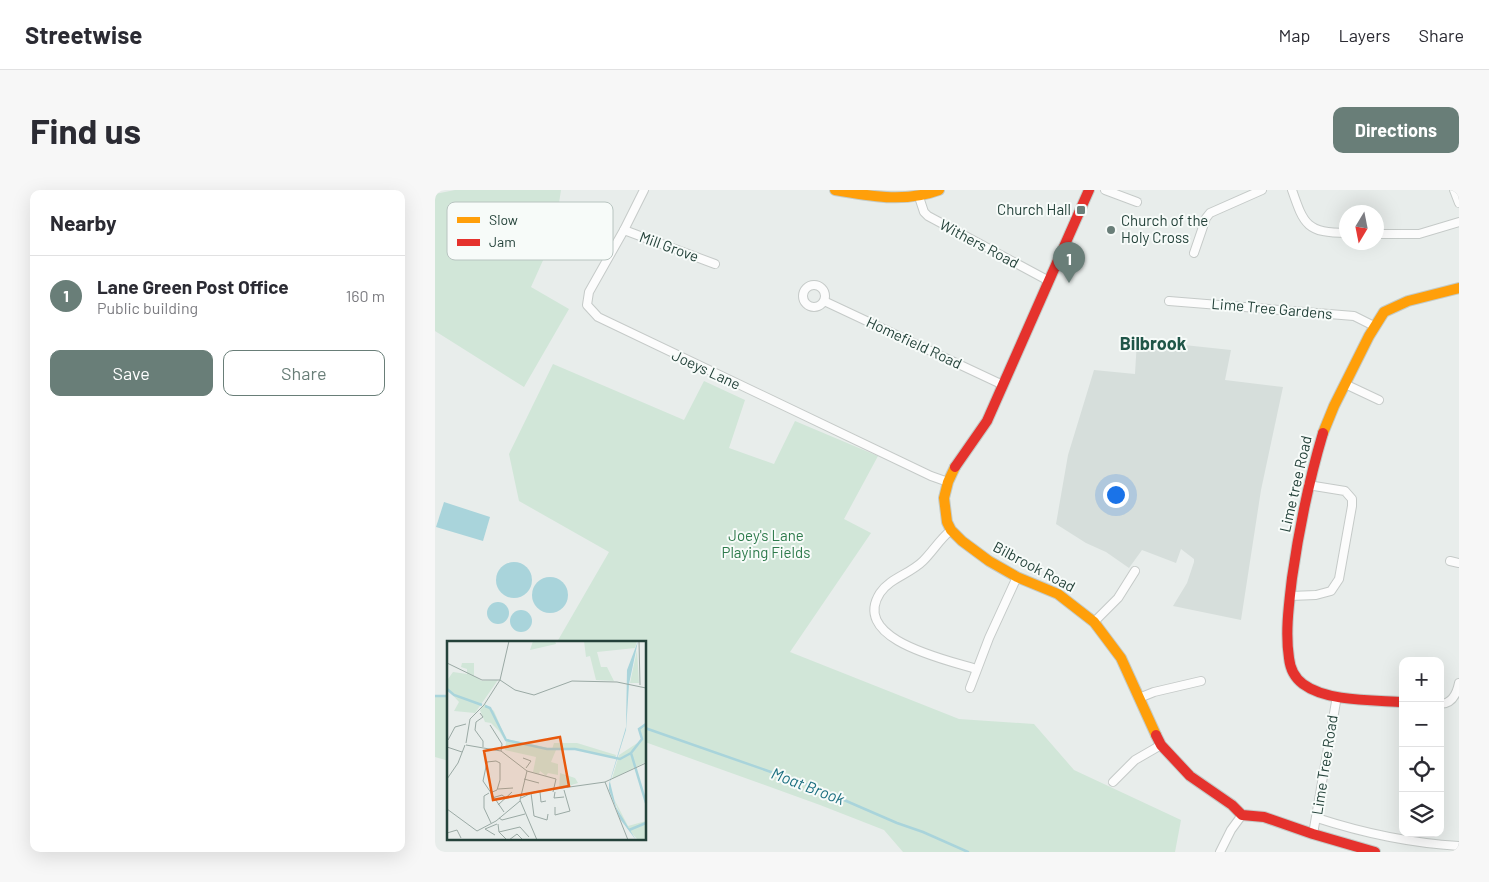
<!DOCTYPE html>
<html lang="en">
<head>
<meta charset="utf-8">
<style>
  :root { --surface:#fff; --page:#f7f7f7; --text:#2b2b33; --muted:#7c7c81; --line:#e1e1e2; --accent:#697e78 }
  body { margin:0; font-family:Barlow,sans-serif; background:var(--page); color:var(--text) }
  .controls { position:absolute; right:15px; bottom:15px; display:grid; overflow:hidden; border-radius:10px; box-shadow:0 5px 20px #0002 }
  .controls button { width:45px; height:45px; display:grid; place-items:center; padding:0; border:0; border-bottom:1px solid var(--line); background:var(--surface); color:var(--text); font:25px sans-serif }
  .compass { position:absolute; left:904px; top:15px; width:45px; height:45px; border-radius:50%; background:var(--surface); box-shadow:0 5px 20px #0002; rotate:190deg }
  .you { position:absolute; left:680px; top:304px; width:18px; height:18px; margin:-12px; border:4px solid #fff; border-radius:50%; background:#1a73e8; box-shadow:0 0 0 8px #1a73e833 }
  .badge { display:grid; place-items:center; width:32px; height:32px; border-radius:50%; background:var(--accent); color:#fff; font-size:16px; font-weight:700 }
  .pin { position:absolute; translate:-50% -41px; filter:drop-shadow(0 1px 2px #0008) }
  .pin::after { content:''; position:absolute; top:26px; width:18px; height:15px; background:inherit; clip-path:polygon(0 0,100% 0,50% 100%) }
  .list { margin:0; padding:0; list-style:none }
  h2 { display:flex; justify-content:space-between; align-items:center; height:65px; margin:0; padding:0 20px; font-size:21px }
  h2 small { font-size:16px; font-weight:400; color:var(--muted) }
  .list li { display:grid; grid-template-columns:32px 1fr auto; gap:15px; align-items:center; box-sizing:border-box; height:80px; padding:0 20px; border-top:1px solid var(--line) }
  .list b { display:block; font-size:19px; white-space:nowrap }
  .list p { margin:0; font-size:16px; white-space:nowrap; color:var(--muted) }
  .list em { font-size:16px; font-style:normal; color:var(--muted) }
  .actions { display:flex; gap:10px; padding:15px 20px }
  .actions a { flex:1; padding:11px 0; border:1px solid var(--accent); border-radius:10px; text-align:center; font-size:18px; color:var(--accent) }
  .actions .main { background:var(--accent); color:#fff }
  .icon { flex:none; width:28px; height:28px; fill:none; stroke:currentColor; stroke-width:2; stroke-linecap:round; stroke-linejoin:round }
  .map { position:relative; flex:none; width:1024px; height:662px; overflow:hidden; border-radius:10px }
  header { display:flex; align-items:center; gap:30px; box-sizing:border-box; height:70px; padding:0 25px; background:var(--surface); border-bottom:1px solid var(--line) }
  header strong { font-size:24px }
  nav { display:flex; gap:28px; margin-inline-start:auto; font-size:18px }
  .intro { display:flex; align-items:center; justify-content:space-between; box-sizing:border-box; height:120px; padding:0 30px }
  h1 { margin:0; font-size:35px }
  .button { padding:12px 22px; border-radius:10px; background:var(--accent); color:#fff; font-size:18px; font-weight:700 }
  main { display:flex; gap:30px; padding:0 30px }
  aside { flex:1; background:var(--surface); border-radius:10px; box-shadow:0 5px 20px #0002 }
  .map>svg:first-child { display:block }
</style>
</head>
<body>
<header>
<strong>Streetwise</strong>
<nav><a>Map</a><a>Layers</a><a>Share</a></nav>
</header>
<div class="intro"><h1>Find us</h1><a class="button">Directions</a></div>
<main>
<aside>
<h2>Nearby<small></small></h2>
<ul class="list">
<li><span class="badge">1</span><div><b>Lane Green Post Office</b><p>Public building</p></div><em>160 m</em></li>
</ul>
<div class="actions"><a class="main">Save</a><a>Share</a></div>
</aside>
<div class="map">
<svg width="1024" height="662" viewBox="0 0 1024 662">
  <rect width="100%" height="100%" fill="#e8edeb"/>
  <polygon fill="#d6dedb" points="702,150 796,160 790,190 848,197 826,300 806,430 738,416 752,393 759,372 759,369 746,359 741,373 707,360 694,378 671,362 651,353 621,334 633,265 659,180 700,184"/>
  <g fill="#d1e6d8">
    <polygon points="20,0 126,0 119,46 96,97 134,119 89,197 0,141 0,4"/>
    <polygon points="118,174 249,230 269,191 310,210 294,258 339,274 360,231 443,266 409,329 436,343 355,462 524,529 599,534 639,580 746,630 740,662 468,662 449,640 385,615 210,552 210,452 122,452 174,362 84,311 74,264"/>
    <polygon points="0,506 14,506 14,571 0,567"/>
  </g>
  <g fill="#a9d4db">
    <polygon points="9,312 55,327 48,351 1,337"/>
    <circle cx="79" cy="390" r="18"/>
    <circle cx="115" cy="405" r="18"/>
    <circle cx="63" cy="423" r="11"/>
    <circle cx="86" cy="431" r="11"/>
  </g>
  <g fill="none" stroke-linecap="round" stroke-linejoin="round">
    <g stroke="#a9d4db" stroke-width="2.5">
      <polyline points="0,506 14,506"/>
      <polyline points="210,538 379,597 462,633 488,642 533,662"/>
    </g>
    <g stroke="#c5cac8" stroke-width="10">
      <g id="street">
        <polyline points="209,0 189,40 154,102 152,115 163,127 496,286 513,292"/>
        <polyline points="670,0 702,12"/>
        <path d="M857,0c12,35 15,43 55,43"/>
        <polyline points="1019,0 1024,13"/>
        <polyline points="484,7 489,22 493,26 614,91"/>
        <polyline points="189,40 280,74"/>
        <polyline points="942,44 984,44 1024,32"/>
        <polyline points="759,63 771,28 775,23 827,0"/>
        <circle cx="379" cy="106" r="11"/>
        <polyline points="389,111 568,195"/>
        <polyline points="734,111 919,126 939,136"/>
        <polyline points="910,194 944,210"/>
        <path d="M516,340c-11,9 -18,21 -28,31 -13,13 -33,17 -43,32 -30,47 68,67 96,76"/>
        <polyline points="1015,371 1024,373"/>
        <polyline points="855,406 881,405 896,401 904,389 917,316 917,309 910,301 873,295"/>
        <polyline points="659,432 683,408 700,381"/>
        <polyline points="535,498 554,448 582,387"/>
        <polyline points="704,508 719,502 766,491"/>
        <path d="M1005,514c12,0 17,-11 19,-21"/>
        <polyline points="678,592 700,570 726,555"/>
        <path d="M882,628c46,15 93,25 142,28"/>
        <polyline points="878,644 902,506"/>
        <polyline points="785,662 796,640 807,625"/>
      </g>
    </g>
    <g stroke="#c3cbc8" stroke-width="12">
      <g id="slow">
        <path d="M400,0c36,6 69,13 104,0"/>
        <polyline points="888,243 899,216 934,146 949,122 973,111 1024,98"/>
        <polyline points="520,277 513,292 509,308 512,332 516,340 527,351 554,371 582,387 623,404 659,432 686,468 721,545"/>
      </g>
    </g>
    <g stroke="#c3cbc8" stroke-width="12">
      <g id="jam">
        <path d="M888,243c-14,47 -24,96 -31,145 -3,26 -7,54 -3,80 1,10 6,20 14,26 24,18 71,16 100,18"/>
        <polyline points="520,277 552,231 654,0"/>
        <polyline points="721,545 726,555 755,586 797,615 807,625 829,627 878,644 940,662"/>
      </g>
    </g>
    <use href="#street" stroke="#fcfcfc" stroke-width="8"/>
    <use href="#slow" stroke="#ff9f0a" stroke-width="10"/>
    <use href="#jam" stroke="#e5322d" stroke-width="10"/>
  </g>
  <g fill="#697e78" stroke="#f7fbf9" stroke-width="2">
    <rect x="641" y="15" width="10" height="10" rx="2.5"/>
    <circle cx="676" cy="40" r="5"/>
  </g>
  <g text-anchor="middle" stroke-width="4" stroke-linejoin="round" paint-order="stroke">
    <g font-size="15" fill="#24423a" stroke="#f7fbf9" text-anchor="end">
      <text x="636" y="25">Church Hall</text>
      <text x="686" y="36" text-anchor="start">Church of the<tspan x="686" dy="17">Holy Cross</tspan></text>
    </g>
    <g font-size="15" fill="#24423a" stroke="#f7fbf9">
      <text transform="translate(544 54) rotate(28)" y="5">Withers Road</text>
      <text transform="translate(234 57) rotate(20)" y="5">Mill Grove</text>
      <text transform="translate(837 119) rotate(5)" y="5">Lime Tree Gardens</text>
      <text transform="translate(479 153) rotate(25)" y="5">Homefield Road</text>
      <text transform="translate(271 180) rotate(25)" y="5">Joeys Lane</text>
      <text transform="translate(861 294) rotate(-77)" y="5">Lime tree Road</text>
      <text transform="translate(599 377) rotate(28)" y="5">Bilbrook Road</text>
      <text transform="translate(890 575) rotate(-81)" y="5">Lime Tree Road</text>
    </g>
    <g font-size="15" fill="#2d7a4b" stroke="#f7fbf9">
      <text x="331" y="351">Joey's Lane<tspan x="331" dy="17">Playing Fields</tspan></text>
    </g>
    <g font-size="16" font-style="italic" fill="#1c6f80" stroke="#f7fbf9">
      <text transform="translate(373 596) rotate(21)" y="6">Moat Brook</text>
    </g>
    <g font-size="18" font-weight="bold" fill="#1f5548" stroke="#f7fbf9">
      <text x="718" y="160">Bilbrook</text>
    </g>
  </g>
  <g transform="translate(12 451)">
    <rect width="199" height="199" fill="#e8edeb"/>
    <path d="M86,0h22l1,3 -26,6zM137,0h53l-2,7 -38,4 4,15h6l7,14 -18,-1 -6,-24 -4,1zM190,9l2,33h-9zM15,22h12v13l8,5 16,-1 -23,33 -21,-2 5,-9 -12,-13 1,-10 5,-7 14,2v-5l-6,-2zM38,63l9,7 12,28 46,10 2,-6h23l39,12 -1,3 -41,-9 -18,1 -5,12 7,2v11l-10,-2 -2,3 -6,-5 -1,3 -6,-2 3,-15 -31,-7 1,-8 -7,-11 -8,-8 -6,-1 -5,-12zM199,83v38l-34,17 7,-24 23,-15 -3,-11zM113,132l15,5 3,5 -19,6zM163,140l2,14 16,31 18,-5v19h-8l-11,-12 -11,-23 -5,-15z" fill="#d1e6d8"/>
    <path d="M191,0l-9,43 -3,46 -16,52 6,25 20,33 -16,-21 -11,-29v-6l17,-57 1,-57z" fill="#a9d4db"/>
    <path fill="none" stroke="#a9d4db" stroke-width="2.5" d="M0,48l7,6 28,10M38,65l5,2 16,32 41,9h28l45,10 11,-6 15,50M184,112l11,-14 -3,-10 7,-5M182,189l17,-7"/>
    <path fill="none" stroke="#9aa9a4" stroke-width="1" d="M192,0l1,44M0,22l35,17h18M53,39l15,10 19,5 38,-14 45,1 29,6M33,72l3,4 -7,5 -1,8 8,11v6M43,84l12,19 -1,7M1,99l7,-13 11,-3M19,102l4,-24 14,-14 16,-25 9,-39M19,104l35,6 26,20M0,106l15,5M76,117l8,3 -5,7M49,120l-9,1 -4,19 21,31M80,130l-7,29 17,40M80,130l29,8 -3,13M0,138l11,-16 7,-18M77,138l15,4M158,141l23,58M51,148l15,-1M93,151l1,10 5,-1M108,151l-1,6 10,-1M42,152l-5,3v12l7,15M43,152l7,-3 3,-10v-17l-4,-2M84,152l3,23 13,4 1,-6M45,157l10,-3 4,3M74,157l13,-6 71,-10 41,-19M51,164l14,-13M108,166v8l15,-4 -6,-21M0,168l30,22M52,177l3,2 23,-6M51,183l1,8 8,8M30,190l19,-10 24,-20M52,191l21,-5 9,10M0,192l10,-3 4,8M48,194l-10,-6 12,-5M62,199l8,-6 6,6"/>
    <path fill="#e8590c" fill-opacity="0.15" stroke="#e8590c" stroke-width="2.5" d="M113,96l9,49 -76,14 -9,-49z"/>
    <rect width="199" height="199" fill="none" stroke="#24423a" stroke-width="2.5"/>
  </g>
  <rect x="12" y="12" width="166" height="58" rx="8" fill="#f7fbf9" stroke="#b8c4c0" stroke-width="1"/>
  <rect x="22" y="27" width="23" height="6" fill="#ff9f0a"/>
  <rect x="22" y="49" width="23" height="7" fill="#e5322d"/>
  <g font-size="14" fill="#24423a">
    <text x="54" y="35">Slow</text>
    <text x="54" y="57">Jam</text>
  </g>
</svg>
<div class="controls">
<button>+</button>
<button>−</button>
<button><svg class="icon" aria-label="locate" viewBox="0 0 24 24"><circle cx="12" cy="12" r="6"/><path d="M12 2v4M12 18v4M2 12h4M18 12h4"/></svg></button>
<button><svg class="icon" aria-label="layers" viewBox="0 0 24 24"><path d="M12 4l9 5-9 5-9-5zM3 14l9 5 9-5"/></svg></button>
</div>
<svg class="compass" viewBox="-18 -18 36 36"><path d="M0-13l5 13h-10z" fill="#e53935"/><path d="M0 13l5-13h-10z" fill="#7c7c81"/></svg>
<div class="you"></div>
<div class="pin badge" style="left:634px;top:93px">1</div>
</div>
</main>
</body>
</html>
